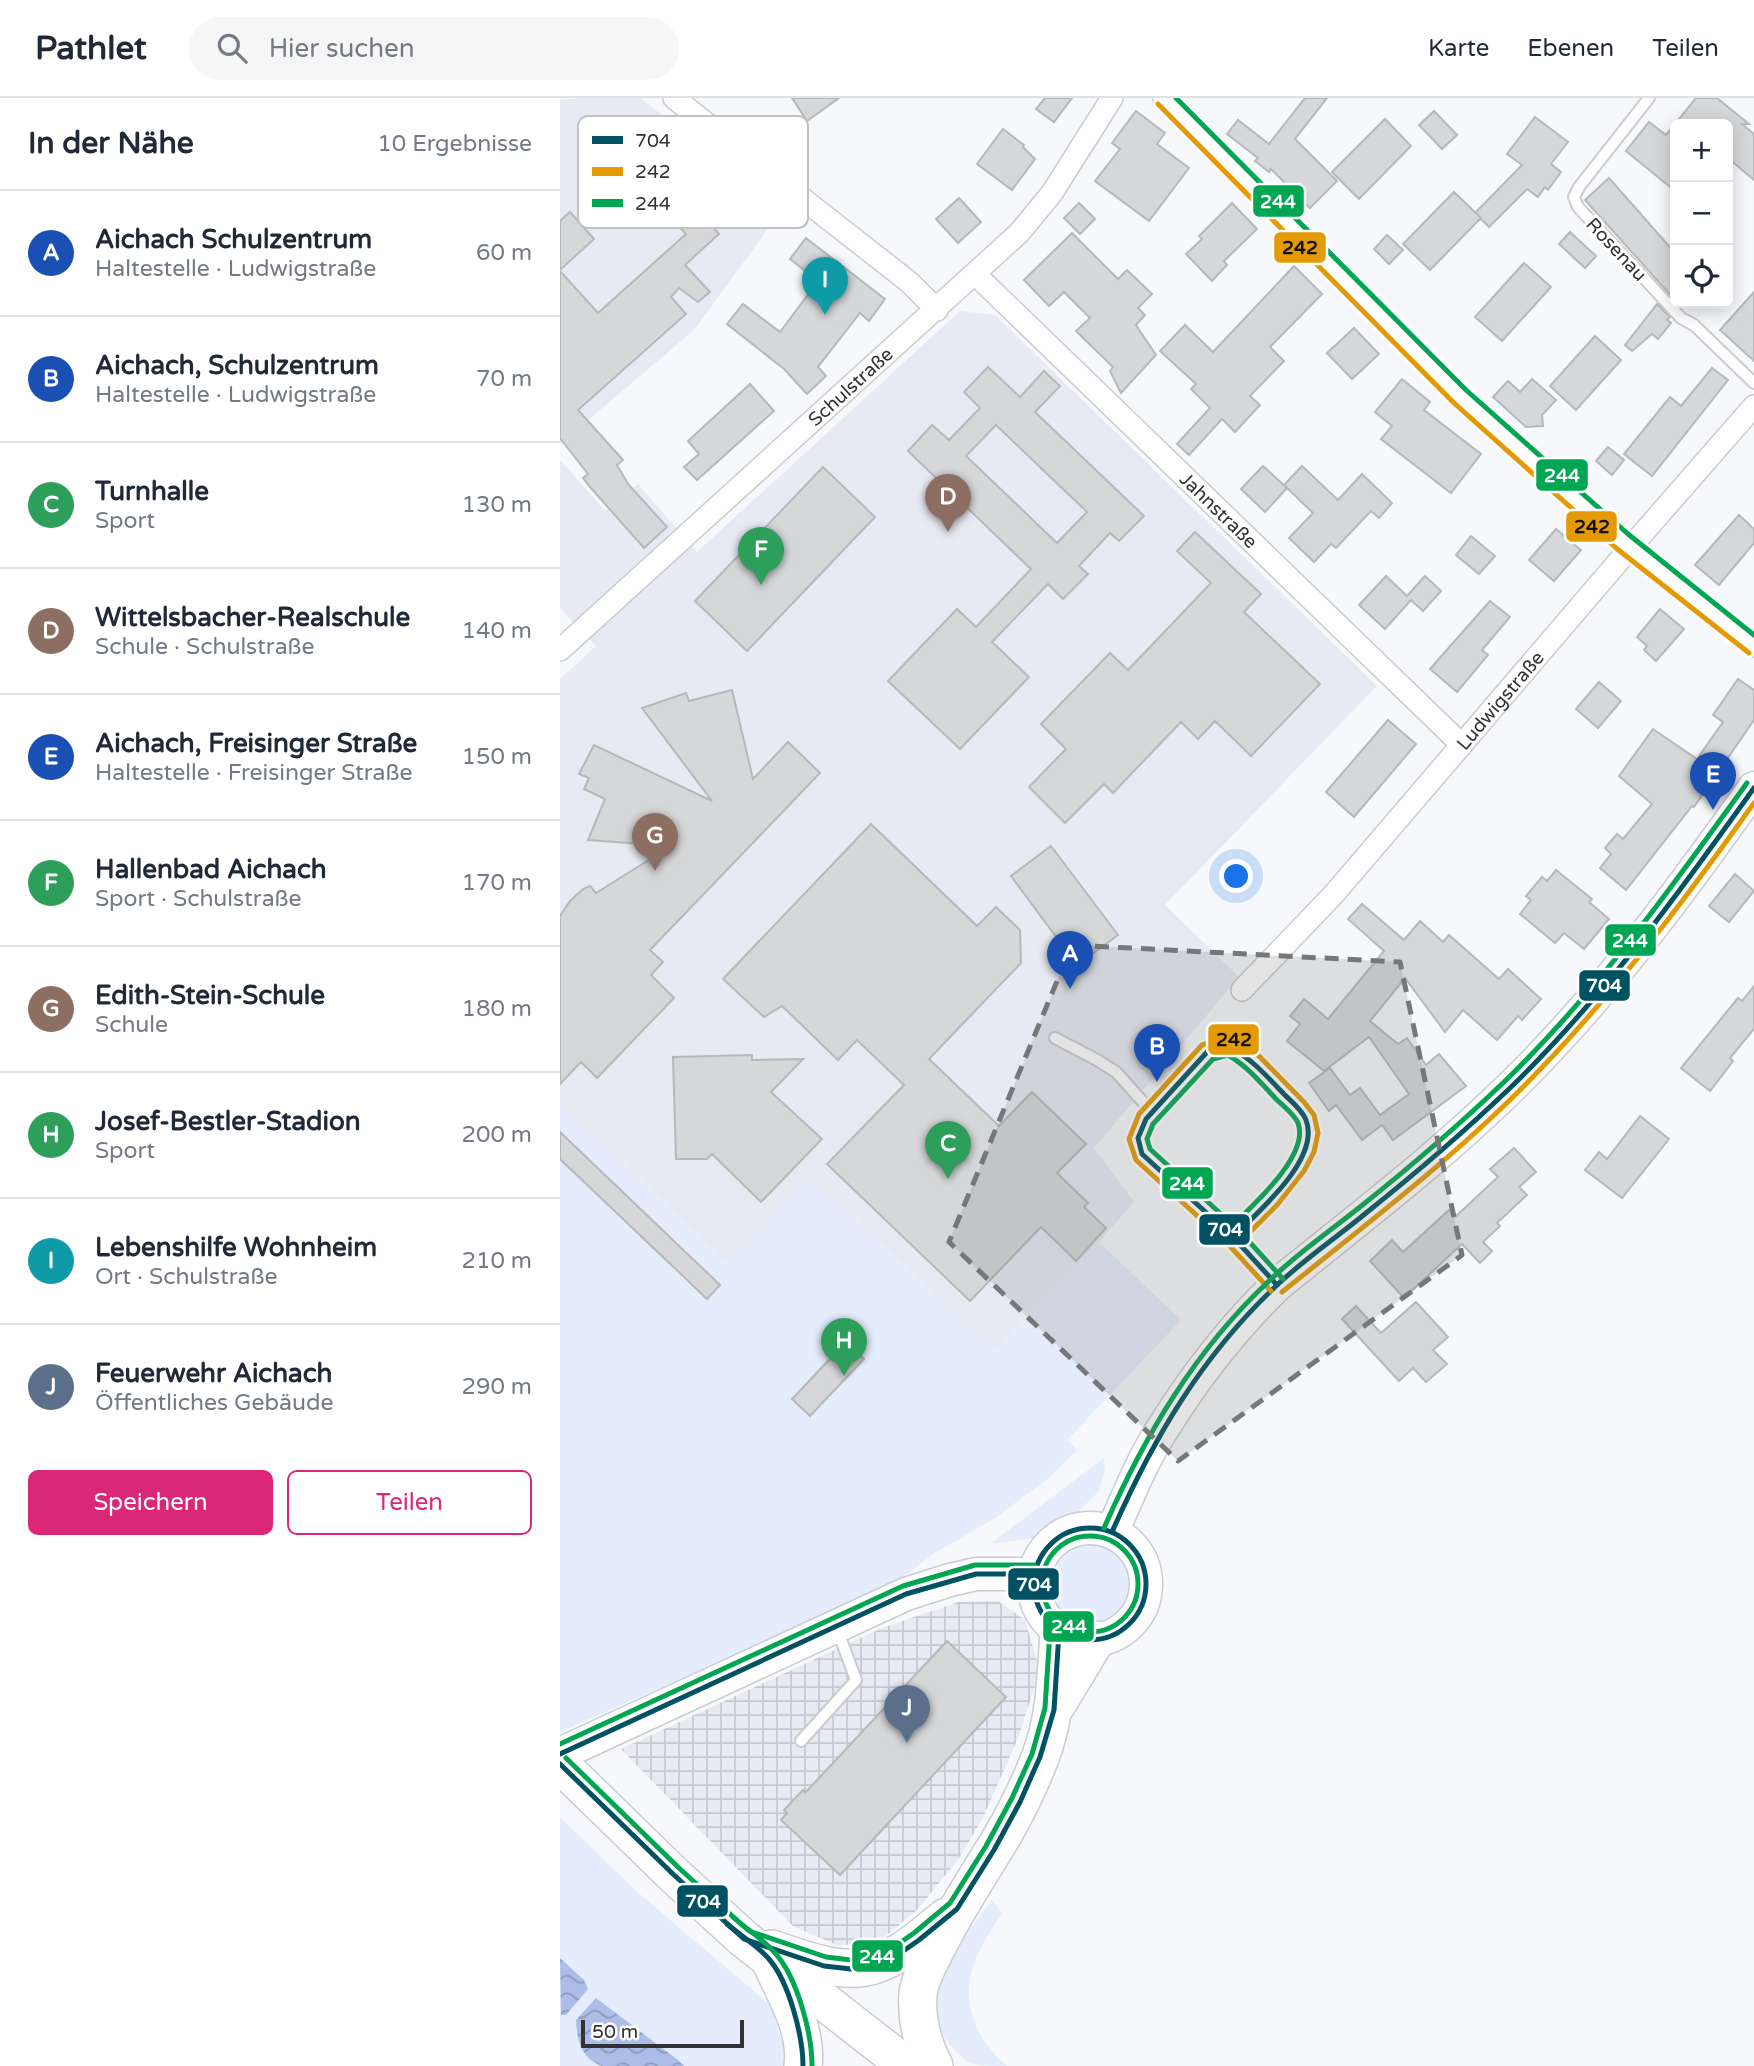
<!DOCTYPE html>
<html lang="de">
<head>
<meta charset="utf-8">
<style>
  :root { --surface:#fff; --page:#f6f6f7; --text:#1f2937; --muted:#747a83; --line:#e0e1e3; --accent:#db2777 }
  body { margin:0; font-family:"Varela Round",sans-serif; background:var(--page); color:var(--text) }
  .controls { position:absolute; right:21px; top:21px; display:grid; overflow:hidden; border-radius:10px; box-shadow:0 4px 18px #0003 }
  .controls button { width:63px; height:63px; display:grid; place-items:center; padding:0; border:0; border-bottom:2px solid var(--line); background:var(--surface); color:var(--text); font:35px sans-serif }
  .scale { position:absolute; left:21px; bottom:18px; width:163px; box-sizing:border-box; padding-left:7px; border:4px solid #313233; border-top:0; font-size:19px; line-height:24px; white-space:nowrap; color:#313233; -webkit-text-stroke:5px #fff; paint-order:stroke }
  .you { position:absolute; left:677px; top:779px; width:24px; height:24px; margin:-18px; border:5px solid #fff; border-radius:50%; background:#1a73e8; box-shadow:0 0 0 10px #1a73e833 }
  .badge { display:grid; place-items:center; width:46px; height:46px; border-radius:50%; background:var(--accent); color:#fff; font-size:23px; font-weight:700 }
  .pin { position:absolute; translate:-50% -58px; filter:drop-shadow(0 2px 4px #0008) }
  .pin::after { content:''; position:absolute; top:37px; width:24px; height:21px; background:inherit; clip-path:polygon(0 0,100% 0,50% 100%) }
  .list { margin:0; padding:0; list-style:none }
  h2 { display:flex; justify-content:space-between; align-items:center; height:91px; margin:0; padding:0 28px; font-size:30px }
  h2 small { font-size:23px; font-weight:400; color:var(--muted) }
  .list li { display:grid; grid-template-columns:46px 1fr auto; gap:21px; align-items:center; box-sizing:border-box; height:126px; padding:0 28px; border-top:2px solid var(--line) }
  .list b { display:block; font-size:26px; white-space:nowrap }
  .list p { margin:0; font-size:23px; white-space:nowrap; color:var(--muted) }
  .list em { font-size:23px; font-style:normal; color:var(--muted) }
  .actions { display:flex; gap:14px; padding:21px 28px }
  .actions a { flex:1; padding:16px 0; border:2px solid var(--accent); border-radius:10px; text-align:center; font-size:24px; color:var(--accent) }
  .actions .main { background:var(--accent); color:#fff }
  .icon { flex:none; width:38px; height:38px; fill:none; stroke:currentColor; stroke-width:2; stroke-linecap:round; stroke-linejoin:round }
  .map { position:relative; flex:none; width:1194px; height:1968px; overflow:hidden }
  header { display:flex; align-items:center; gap:42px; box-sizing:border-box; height:98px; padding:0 35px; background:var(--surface); border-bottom:2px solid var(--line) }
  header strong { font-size:33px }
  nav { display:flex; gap:38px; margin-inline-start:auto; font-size:24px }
  .search { width:490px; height:63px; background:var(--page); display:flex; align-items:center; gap:18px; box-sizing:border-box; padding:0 24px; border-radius:38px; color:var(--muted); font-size:26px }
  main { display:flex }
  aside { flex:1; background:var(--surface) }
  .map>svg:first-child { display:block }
</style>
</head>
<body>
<header>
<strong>Pathlet</strong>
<div class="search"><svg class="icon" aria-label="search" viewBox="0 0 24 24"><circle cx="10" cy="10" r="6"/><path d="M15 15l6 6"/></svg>Hier suchen</div>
<nav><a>Karte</a><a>Ebenen</a><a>Teilen</a></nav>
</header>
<main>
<aside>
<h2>In der Nähe<small>10 Ergebnisse</small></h2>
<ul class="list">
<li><span class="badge" style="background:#1a4fb4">A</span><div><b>Aichach Schulzentrum</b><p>Haltestelle · Ludwigstraße</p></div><em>60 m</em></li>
<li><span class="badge" style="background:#1a4fb4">B</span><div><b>Aichach, Schulzentrum</b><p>Haltestelle · Ludwigstraße</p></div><em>70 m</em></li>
<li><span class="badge" style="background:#2e9e5b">C</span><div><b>Turnhalle</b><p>Sport</p></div><em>130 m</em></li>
<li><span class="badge" style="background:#8d6e63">D</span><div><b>Wittelsbacher-Realschule</b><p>Schule · Schulstraße</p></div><em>140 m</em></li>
<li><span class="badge" style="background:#1a4fb4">E</span><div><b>Aichach, Freisinger Straße</b><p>Haltestelle · Freisinger Straße</p></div><em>150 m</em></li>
<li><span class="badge" style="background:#2e9e5b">F</span><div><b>Hallenbad Aichach</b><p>Sport · Schulstraße</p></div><em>170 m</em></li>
<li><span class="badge" style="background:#8d6e63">G</span><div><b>Edith-Stein-Schule</b><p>Schule</p></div><em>180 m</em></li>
<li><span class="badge" style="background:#2e9e5b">H</span><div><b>Josef-Bestler-Stadion</b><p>Sport</p></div><em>200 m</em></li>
<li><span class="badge" style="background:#0f9aa8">I</span><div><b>Lebenshilfe Wohnheim</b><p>Ort · Schulstraße</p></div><em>210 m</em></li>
<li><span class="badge" style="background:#5c6f8a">J</span><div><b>Feuerwehr Aichach</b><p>Öffentliches Gebäude</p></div><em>290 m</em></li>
</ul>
<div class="actions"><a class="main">Speichern</a><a>Teilen</a></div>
</aside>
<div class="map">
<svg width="1194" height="1968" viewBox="0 0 1194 1968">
  <defs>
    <pattern id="industrial-grid" width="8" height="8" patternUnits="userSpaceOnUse" patternTransform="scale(1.75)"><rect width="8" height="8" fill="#e7eaf2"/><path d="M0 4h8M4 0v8" fill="none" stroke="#c7c9d0"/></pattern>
    <pattern id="water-waves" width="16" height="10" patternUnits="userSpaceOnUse" patternTransform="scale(1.75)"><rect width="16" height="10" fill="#acbde7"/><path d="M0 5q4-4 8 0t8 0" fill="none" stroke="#8d9abc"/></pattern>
  </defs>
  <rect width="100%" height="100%" fill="#f6f8fb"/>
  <g fill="#e7eaf2">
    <polygon points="21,0 80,0 224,109 134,232 0,346 0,2"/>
    <polygon points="400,213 435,217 817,588 605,807 679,879 534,1050 574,1104 539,1144 434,1253 251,1078 167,1165 0,1003 0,581 36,548 0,510 0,362 45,413 78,386 137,454"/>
  </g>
  <polygon fill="url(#industrial-grid)" points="438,1503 465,1522 480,1573 458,1640 422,1722 397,1763 356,1813 322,1841 279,1848 233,1828 61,1651 322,1530 398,1504"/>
  <g fill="#e5ecfc">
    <polygon points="0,1003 167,1165 251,1078 434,1253 539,1144 621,1222 507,1342 517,1352 490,1379 435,1420 373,1456 333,1487 0,1634"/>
    <polygon points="544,1360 545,1370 539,1393 511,1421 474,1440 430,1446"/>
    <circle cx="531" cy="1487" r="41"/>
    <polygon points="0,1719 74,1791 209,1906 229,1962 226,1968 0,1968"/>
    <path d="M432,1802l10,13c-23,35 -44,68 -27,110 7,17 18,32 32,43 -37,0 -40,0 -62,-28 -31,-49 20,-100 47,-138z"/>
  </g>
  <g fill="url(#water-waves)">
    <polygon points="0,1860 24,1882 28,1891 6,1917 1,1917"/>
    <path d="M36,1900l82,62 6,6h-82c-21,-7 -25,-26 -26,-46z"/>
  </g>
  <g fill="#d6d7d9" stroke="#b7b8ba" stroke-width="2" fill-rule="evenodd">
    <polygon points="232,0 279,0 247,23"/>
    <polygon points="485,0 512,0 494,24 476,11"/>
    <polygon points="745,0 767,0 735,41 777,83 750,110 711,71 709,74 695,63 698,60 667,36 678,22 709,46"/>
    <polygon points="1136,0 1157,0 1189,26 1182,26 1194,36 1194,82 1168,60 1168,26 1115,26 1115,93 1066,53 1089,24 1106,37"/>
    <polygon points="576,13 605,35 597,46 629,70 589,123 535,83 560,51 552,45"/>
    <polygon points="874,13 897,37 882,51 859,27"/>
    <polygon points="975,19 1008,44 991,66 1001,74 988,92 985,89 978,99 967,91 929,129 915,115 962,67 947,56"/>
    <polygon points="825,21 851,48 799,101 772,74"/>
    <polygon points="443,31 464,47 463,49 475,61 452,92 417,66"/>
    <polygon points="1049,80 1115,155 1115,202 1025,102"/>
    <polygon points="894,94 921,120 870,172 843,146"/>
    <polygon points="124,96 159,136 125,167 150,194 138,204 119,190 111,199 126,216 18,312 63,362 57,367 68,386 107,429 84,450 30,389 23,380 28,376 0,340 0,173 38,215 126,136 105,113"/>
    <polygon points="399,100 421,124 398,145 376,121"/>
    <polygon points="519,105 535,121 520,136 504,120"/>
    <polygon points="672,105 697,131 664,163 667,167 652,183 626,156 642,141 639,138"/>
    <polygon points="10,114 34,141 0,172 0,123"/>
    <polygon points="1010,134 1036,158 1025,170 999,146"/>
    <polygon points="512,135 558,181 567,172 592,196 578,210 585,217 576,227 596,257 561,295 550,273 553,269 516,233 530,220 504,194 489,208 464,182"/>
    <polygon points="827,137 843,152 829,166 814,151"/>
    <polygon points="246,140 325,201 309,223 300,215 258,269 266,278 247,296 224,271 167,226 183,206 220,234 258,183 230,161"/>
    <polygon points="964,165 991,189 942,243 915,219"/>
    <polygon points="734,168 762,196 710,249 724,263 690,298 700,307 675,334 662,321 629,357 617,346 650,310 631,291 636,286 600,253 625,227 653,254"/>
    <polygon points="1194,194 1194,263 1160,232"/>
    <polygon points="1097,206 1110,219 1107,222 1111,225 1098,241 1092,236 1072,253 1065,247"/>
    <polygon points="794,230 819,256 792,281 767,255"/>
    <polygon points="1035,238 1061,262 1016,312 990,288"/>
    <path d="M428,269l32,30 24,-26 16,15 -25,26 109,104 -25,25 -9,-8 -31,33 9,8 -25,25 -15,-15 -56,58 37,35 -69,72 -72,-68 69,-72 19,18 55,-58 -123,-118 24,-26 17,15 31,-32 -16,-16zM436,327l91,87 -30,31 -91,-87z"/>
    <polygon points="1152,270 1168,282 1092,378 1064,356 1110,299 1121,308"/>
    <polygon points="842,281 870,304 864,312 921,356 891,395 821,341 832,328 815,314"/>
    <polygon points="972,281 996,302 982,317 983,328 966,329 933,299 948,283 960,294"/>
    <polygon points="190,286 214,313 137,382 124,369 139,356 128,343"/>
    <polygon points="1048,349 1064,362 1052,377 1036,363"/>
    <polygon points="703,368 727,390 705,414 681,391"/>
    <polygon points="742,368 778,402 802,376 832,405 819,420 811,413 776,450 771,446 754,464 729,440 753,415 724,387"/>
    <polygon points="263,369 315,419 187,553 135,503"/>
    <polygon points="1179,417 1194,431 1194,445 1159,487 1135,467"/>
    <polygon points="996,431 1021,452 994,483 969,462"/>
    <polygon points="635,434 701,496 684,514 760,586 691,658 655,623 638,641 621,624 553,695 544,686 505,725 469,689 506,651 481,626 550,555 568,572 651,485 617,453"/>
    <polygon points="911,438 935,458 919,476 896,457"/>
    <polygon points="826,478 847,498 865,478 881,493 863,513 851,502 825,531 799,507"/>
    <polygon points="930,503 950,519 922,552 928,557 897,594 870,571"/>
    <polygon points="1100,511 1124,531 1096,563 1084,552 1087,548 1077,539"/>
    <polygon points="1178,581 1194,592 1194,622 1134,709 1132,708 1066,792 1040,770 1051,756 1045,750 1057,736 1063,741 1092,706 1059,678 1093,631 1137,661 1163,624 1153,617"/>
    <polygon points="1039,584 1061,603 1038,630 1016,611"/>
    <polygon points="172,592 193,681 228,644 260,675 90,852 103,864 91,877 114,900 37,980 21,964 0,986 0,818 10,803 23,791 30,788 36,795 111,748 28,742 45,701 24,691 29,680 19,676 34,647 152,703 82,610 126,595 129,603"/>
    <polygon points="828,622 856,646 794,719 766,694"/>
    <polygon points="311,726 417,828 436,809 460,832 461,865 369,961 439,1028 472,994 526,1046 497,1075 528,1105 524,1109 546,1130 516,1163 481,1129 410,1203 267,1066 344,987 297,942 278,962 222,908 204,919 163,881"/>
    <polygon points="491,748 558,837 517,867 451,778"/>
    <polygon points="996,772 1032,801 1029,804 1049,821 1024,851 1004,835 995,845 960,816 971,802 966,798 982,779 987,783"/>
    <polygon points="1175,776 1194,793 1169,824 1149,808"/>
    <polygon points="802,806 844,842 860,823 883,844 889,837 939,881 948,871 981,901 962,922 958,918 937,942 903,912 885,934 845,880 810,923 838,946 847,940 866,967 879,956 906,988 833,1042 822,1027 802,1042 776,1007 769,1013 749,985 770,970 790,997 800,990 820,1017 849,996 809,939 764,973 727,943 740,926 730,918 744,901 768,921 824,853 788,821"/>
    <polygon points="1194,888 1194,931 1170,960 1173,963 1150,993 1121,970 1178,900 1182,903"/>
    <polygon points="192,957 192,962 243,961 211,994 262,1041 201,1104 152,1056 147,1061 116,1061 113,959"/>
    <polygon points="1080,1018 1109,1041 1062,1100 1025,1072 1039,1054 1047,1061"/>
    <polygon points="0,1034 160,1187 147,1201 0,1061"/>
    <polygon points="954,1050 976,1074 959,1089 967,1097 937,1125 940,1128 923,1144 932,1153 920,1165 902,1146 844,1200 810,1163 832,1142 843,1154 889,1112 895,1119 938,1079 930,1071"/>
    <polygon points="856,1204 888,1239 873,1252 887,1266 866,1284 853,1270 839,1283 782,1221 796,1208 821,1235"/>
    <polygon points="286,1244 304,1261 250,1318 232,1301"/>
    <polygon points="387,1543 446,1599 280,1777 221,1722 227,1715 224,1712 243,1692 245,1695"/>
  </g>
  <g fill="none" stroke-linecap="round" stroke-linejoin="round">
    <g stroke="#cbccce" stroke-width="14">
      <g id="service">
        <polyline points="1089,0 1019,89 1014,99 1018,109 1121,220 1134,227 1194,285"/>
        <polyline points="495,940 537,962 556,974 592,1014"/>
        <path d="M673,1139c22,-23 92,-82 73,-118 -5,-10 -18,-19 -25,-28 -19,-20 -28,-33 -52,-45l-21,5 -62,68 -8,19 4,16 91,83 41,45"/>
        <polyline points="241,1643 296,1582 277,1531"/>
      </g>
    </g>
    <g stroke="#cbccce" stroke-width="24">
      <g id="minor">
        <polyline points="114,0 349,184 377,212"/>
        <polyline points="604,0 900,298 1062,443 1194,548"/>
        <path id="s1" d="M416,177l486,470"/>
        <path id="s2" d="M0,552l459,-417 33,-40 60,-95"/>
        <path id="s3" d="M682,892l92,-96 296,-346 124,-142"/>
      </g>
    </g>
    <g stroke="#cbccce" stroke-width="35">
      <g id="secondary">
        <circle cx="530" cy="1486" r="56"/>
        <path d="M552,1434c16,-36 31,-74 53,-107 32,-51 69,-98 112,-140 80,-65 162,-127 236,-200 91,-89 167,-193 241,-297"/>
        <polyline points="0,1656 346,1496 390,1482 416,1476 474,1476"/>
      </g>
    </g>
    <g stroke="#cbccce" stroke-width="40">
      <g id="trunk">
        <polyline points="496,1608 536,1542"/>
        <polyline points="0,1666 114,1777 184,1841 347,1968"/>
        <path d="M212,1851c88,31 103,28 174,-32"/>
        <path d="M211,1864c14,32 37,68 32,104"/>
        <path d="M374,1968c-12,-23 -18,-46 -16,-72 2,-17 12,-33 20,-49 16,-32 35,-61 54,-92 19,-30 35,-62 48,-95 16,-41 16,-83 19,-126"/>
      </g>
    </g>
    <use href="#service" stroke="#fefefe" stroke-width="10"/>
    <use href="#minor" stroke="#fefefe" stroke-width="21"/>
    <use href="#secondary" stroke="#fefefe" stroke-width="32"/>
    <use href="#trunk" stroke="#fefefe" stroke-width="37"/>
    <g stroke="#fff" stroke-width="10">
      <g id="bus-1">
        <path d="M669,948c21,12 36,28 52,45 8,9 21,18 25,29 15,39 -48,92 -73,117l-91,-83 -4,-16 8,-19 62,-68z"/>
        <polyline points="673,1139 717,1187"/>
        <circle cx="530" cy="1486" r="56"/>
        <path d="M552,1434c41,-93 89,-175 163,-245 28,-27 61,-49 91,-74 50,-40 98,-81 144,-125 93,-90 169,-195 244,-300"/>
        <polyline points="0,1656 346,1496 416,1476 474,1476"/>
        <polyline points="0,1666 114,1777 184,1841 264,1868 300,1872 317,1868 332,1861 359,1842 397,1811 434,1752 460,1704 480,1659 494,1612 499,1534"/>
        <path d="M167,1826c14,12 30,21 42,35 20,23 34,77 34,107"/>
      </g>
    </g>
    <g stroke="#fff" stroke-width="10">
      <g id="bus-2">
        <polyline points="598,6 894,305 1056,450 1189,555"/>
        <polyline points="685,1139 717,1107 744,1073 754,1054 758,1035 754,1017 744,1004 697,956 682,945 668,939 642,947 579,1016 569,1041 576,1062 667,1145 711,1193"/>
        <path d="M722,1194c81,-65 165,-129 238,-202 88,-88 162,-186 234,-287"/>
      </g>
    </g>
    <g stroke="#fff" stroke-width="10">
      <g id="bus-3">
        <polyline points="616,0 906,292 1068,436 1194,537"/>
        <path d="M668,957c19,11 33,28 48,44 7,7 18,15 22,24 12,32 -45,82 -65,102l-83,-76 -3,-10 6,-15 60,-65z"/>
        <polyline points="685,1139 723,1181"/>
        <path d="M544,1430c41,-93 91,-178 166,-248 28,-27 60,-49 90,-73 50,-40 98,-81 144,-125 92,-89 168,-195 243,-299"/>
        <circle cx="530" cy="1486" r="48"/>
        <polyline points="0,1646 343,1488 415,1467 474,1467"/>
        <polyline points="6,1660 120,1771 189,1833 266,1859 299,1863 314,1860 328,1853 354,1835 390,1805 426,1748 452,1700 472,1656 485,1610 490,1533"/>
        <path d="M173,1819c13,12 30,22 42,36 22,24 37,80 37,113"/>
      </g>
    </g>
    <use href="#bus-1" stroke="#005262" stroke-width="5"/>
    <use href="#bus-2" stroke="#e39a05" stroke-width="5"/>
    <use href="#bus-3" stroke="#00a651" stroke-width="5"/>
  </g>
  <path fill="#767779" fill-opacity="0.2" stroke="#767779" stroke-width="5" stroke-dasharray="14 9" stroke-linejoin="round" d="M512,847l328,17 62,293 -284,206 -229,-219z"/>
  <g text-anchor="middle" stroke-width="6" stroke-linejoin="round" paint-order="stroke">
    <g font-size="19" fill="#313233" stroke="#fff">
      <text transform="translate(1057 151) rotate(47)" y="7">Rosenau</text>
      <text dy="7" stroke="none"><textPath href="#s2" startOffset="392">Schulstraße</textPath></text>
      <text dy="7" stroke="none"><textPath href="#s1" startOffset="338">Jahnstraße</textPath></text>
      <text dy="7" stroke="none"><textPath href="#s3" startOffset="388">Ludwigstraße</textPath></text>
    </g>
  </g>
  <rect x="18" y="18" width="230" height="112" rx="10" fill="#fff" stroke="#c1c2c2" stroke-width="2"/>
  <rect x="32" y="38" width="31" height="8" fill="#005262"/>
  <rect x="32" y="69" width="31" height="9" fill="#e39a05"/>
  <rect x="32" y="101" width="31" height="8" fill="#00a651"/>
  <g font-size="19" fill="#313233">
    <text x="75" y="49">704</text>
    <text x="75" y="80">242</text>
    <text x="75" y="112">244</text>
  </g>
  <g stroke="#fff" stroke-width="2.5">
    <rect x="692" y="86" width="53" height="34" rx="7" fill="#00a651"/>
    <rect x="713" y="133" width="54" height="33" rx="7" fill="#e39a05"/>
    <rect x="975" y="360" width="54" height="34" rx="7" fill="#00a651"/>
    <rect x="1005" y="412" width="53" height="33" rx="7" fill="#e39a05"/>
    <rect x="1044" y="825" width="53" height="34" rx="7" fill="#00a651"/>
    <rect x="1018" y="871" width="53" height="33" rx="7" fill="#005262"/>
    <rect x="647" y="925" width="53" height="33" rx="7" fill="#e39a05"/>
    <rect x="601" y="1068" width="53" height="34" rx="7" fill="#00a651"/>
    <rect x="638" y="1115" width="53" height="33" rx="7" fill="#005262"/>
    <rect x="447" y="1469" width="53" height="34" rx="7" fill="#005262"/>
    <rect x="482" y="1512" width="53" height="33" rx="7" fill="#00a651"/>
    <rect x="116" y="1786" width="53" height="34" rx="7" fill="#005262"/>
    <rect x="291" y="1841" width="53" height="34" rx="7" fill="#00a651"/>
  </g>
  <g font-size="19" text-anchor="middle" font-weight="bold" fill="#fff">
    <text x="718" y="110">244</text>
    <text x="1002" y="384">244</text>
    <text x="1070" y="849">244</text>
    <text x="1044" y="894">704</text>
    <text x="627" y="1092">244</text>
    <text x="665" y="1138">704</text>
    <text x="474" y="1493">704</text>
    <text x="509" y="1535">244</text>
    <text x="143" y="1810">704</text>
    <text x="317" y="1865">244</text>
  </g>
  <g font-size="19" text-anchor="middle" font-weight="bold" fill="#111">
    <text x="740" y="156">242</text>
    <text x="1032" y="435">242</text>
    <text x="674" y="948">242</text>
  </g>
</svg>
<div class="controls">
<button>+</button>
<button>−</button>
<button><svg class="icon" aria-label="locate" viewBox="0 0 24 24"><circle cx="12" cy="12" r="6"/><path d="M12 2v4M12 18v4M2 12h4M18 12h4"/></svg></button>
</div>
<div class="scale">50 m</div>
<div class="you"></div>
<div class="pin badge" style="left:510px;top:891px;background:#1a4fb4">A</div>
<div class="pin badge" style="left:597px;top:984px;background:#1a4fb4">B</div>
<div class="pin badge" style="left:388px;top:1081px;background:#2e9e5b">C</div>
<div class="pin badge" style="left:388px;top:434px;background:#8d6e63">D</div>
<div class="pin badge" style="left:1153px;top:712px;background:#1a4fb4">E</div>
<div class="pin badge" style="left:201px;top:487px;background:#2e9e5b">F</div>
<div class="pin badge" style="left:95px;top:773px;background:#8d6e63">G</div>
<div class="pin badge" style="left:284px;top:1278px;background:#2e9e5b">H</div>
<div class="pin badge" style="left:265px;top:217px;background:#0f9aa8">I</div>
<div class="pin badge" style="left:347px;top:1645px;background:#5c6f8a">J</div>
</div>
</main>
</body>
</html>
